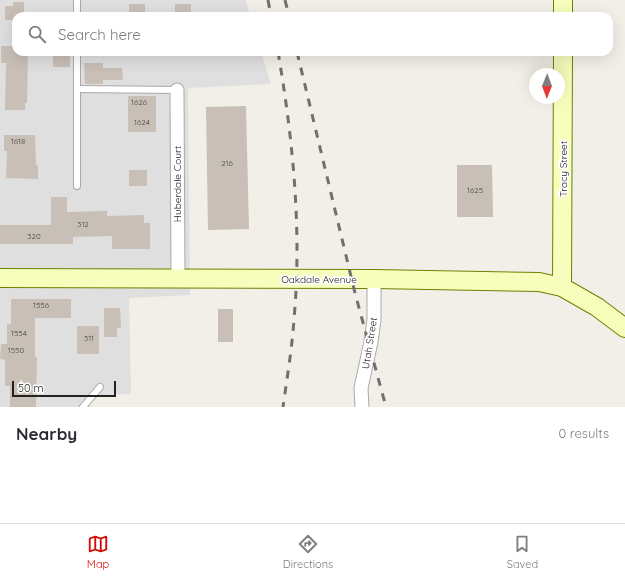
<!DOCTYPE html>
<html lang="en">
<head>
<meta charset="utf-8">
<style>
  :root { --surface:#fff; --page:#f2f2f3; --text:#2b2b33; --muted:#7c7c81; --line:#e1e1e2; --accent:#d40900 }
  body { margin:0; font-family:Quicksand,sans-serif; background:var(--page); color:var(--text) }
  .compass { position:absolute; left:529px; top:68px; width:36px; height:36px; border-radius:50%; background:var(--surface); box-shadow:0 4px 16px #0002; rotate:181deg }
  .scale { position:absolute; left:12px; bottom:10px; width:104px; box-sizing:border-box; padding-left:4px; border:2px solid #222; border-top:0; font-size:11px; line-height:14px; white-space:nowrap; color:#222; -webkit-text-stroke:3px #fff; paint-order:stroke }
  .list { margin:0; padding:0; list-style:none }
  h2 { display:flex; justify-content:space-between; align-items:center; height:52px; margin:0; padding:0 16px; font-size:17px }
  h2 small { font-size:13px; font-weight:400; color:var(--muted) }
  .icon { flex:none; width:22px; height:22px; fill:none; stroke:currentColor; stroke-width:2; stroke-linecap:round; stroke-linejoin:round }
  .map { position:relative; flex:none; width:625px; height:407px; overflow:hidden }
  .search { position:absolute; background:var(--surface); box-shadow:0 4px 16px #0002; left:12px; right:12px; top:12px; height:44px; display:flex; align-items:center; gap:10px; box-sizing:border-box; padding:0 14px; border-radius:12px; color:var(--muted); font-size:15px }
  .sheet { height:116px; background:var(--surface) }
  nav { display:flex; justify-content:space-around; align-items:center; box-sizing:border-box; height:56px; border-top:1px solid var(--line); background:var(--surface); font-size:11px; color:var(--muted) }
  nav a { display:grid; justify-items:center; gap:2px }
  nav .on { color:var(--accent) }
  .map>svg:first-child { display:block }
</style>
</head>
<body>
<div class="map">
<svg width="625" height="407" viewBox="0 0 625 407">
  <rect width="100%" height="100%" fill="#f2efe8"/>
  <polygon fill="#e0dfdf" points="0,0 246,0 250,16 16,16 16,52 261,52 271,84 188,88 190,295 129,298 131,394 90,396 90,407 0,407"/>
  <g fill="#c8bfb7">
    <polygon points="13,2 24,2 24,16 16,16 16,20 5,20 5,6 13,6"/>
    <rect x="129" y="4" width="16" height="12"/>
    <rect x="175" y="4" width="16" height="12"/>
    <polygon points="1,46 16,46 16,52 28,52 27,103 25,103 25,110 5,110 6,63 1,63"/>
    <rect x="53" y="52" width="17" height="15"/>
    <polygon points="84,63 103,63 103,68 122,68 123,80 103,80 103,84 85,84"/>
    <rect x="128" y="96" width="28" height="36"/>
    <polygon points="246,106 249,229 208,230 206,107"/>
    <polygon points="4,135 35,135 36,165 38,165 38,179 6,178 7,151 4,151"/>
    <polygon points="457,165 492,165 493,217 457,217"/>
    <rect x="129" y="170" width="18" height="16"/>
    <polygon points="51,197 67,197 67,212 107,211 107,216 144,215 144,223 150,223 150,249 112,249 112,236 73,237 73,244 0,244 0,225 51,225"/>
    <polygon points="11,299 71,299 71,318 35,318 35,357 37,357 36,407 10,407 10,386 5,386 5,360 0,359 1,344 7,344 7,324 11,324"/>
    <polygon points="104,308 120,308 121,328 117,328 117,337 104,337"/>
    <rect x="218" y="309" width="15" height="33"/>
    <rect x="77" y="326" width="22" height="28"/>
  </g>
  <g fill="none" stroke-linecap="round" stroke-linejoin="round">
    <g stroke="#a9a9a9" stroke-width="8">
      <g id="lane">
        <polyline points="77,0 77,16"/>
        <polyline points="77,52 77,186"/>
        <polyline points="77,89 177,90"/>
        <polyline points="83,407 100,387"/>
      </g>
    </g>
    <g stroke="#a9a9a9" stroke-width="15">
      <g id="street">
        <polyline points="177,90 178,279"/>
        <polyline points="362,407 361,388 371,342 374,320 374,279"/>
      </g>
    </g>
    <g stroke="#6e8200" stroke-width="20">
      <g id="secondary">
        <polyline points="563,16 563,0"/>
        <polyline points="0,278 374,279 539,282 562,287 597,307 625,328"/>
        <polyline points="562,287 563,52"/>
      </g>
    </g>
    <use href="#lane" stroke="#fff" stroke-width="6"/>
    <use href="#street" stroke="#fff" stroke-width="13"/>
    <use href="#secondary" stroke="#f7fdbb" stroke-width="18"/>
    <g stroke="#707070" stroke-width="3" stroke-dasharray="8 8" stroke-linecap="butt">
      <polyline points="268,0 271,16"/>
      <polyline points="285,0 289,16"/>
      <path d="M278,52c15,87 24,179 16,267 -2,30 -7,59 -11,88"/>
      <polyline points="297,52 355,293 386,407"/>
    </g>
  </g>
  <g text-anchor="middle" stroke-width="3.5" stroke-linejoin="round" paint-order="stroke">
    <g font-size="8" fill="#4c4947">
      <text x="139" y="105">1626</text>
      <text x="142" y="125">1624</text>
      <text x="18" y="144">1618</text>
      <text x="227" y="166">216</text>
      <text x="475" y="193">1625</text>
      <text x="83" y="227">312</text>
      <text x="34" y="239">320</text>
      <text x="41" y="308">1556</text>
      <text x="19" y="336">1554</text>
      <text x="89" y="341">311</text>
      <text x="16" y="353">1550</text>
    </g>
    <g font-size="10" fill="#222" stroke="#fff">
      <text transform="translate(563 169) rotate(-90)" y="4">Tracy Street</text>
      <text transform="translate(177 184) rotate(-90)" y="4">Huberdale Court</text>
      <text x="319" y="283">Oakdale Avenue</text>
      <text transform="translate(369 343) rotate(-81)" y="4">Utah Street</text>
    </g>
  </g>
</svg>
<svg class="compass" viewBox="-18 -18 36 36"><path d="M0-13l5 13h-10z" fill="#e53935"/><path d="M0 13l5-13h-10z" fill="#7c7c81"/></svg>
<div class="scale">50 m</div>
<div class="search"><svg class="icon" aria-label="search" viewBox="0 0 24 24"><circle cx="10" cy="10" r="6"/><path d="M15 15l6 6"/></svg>Search here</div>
</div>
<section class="sheet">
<h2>Nearby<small>0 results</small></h2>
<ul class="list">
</ul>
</section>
<nav>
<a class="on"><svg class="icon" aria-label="map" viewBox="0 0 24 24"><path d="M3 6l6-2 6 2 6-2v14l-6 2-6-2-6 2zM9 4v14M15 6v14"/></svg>Map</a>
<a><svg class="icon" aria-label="directions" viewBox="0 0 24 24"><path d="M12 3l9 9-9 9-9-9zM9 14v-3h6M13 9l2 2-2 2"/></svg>Directions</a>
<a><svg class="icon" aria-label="saved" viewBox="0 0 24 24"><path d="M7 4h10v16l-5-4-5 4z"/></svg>Saved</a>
</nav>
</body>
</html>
